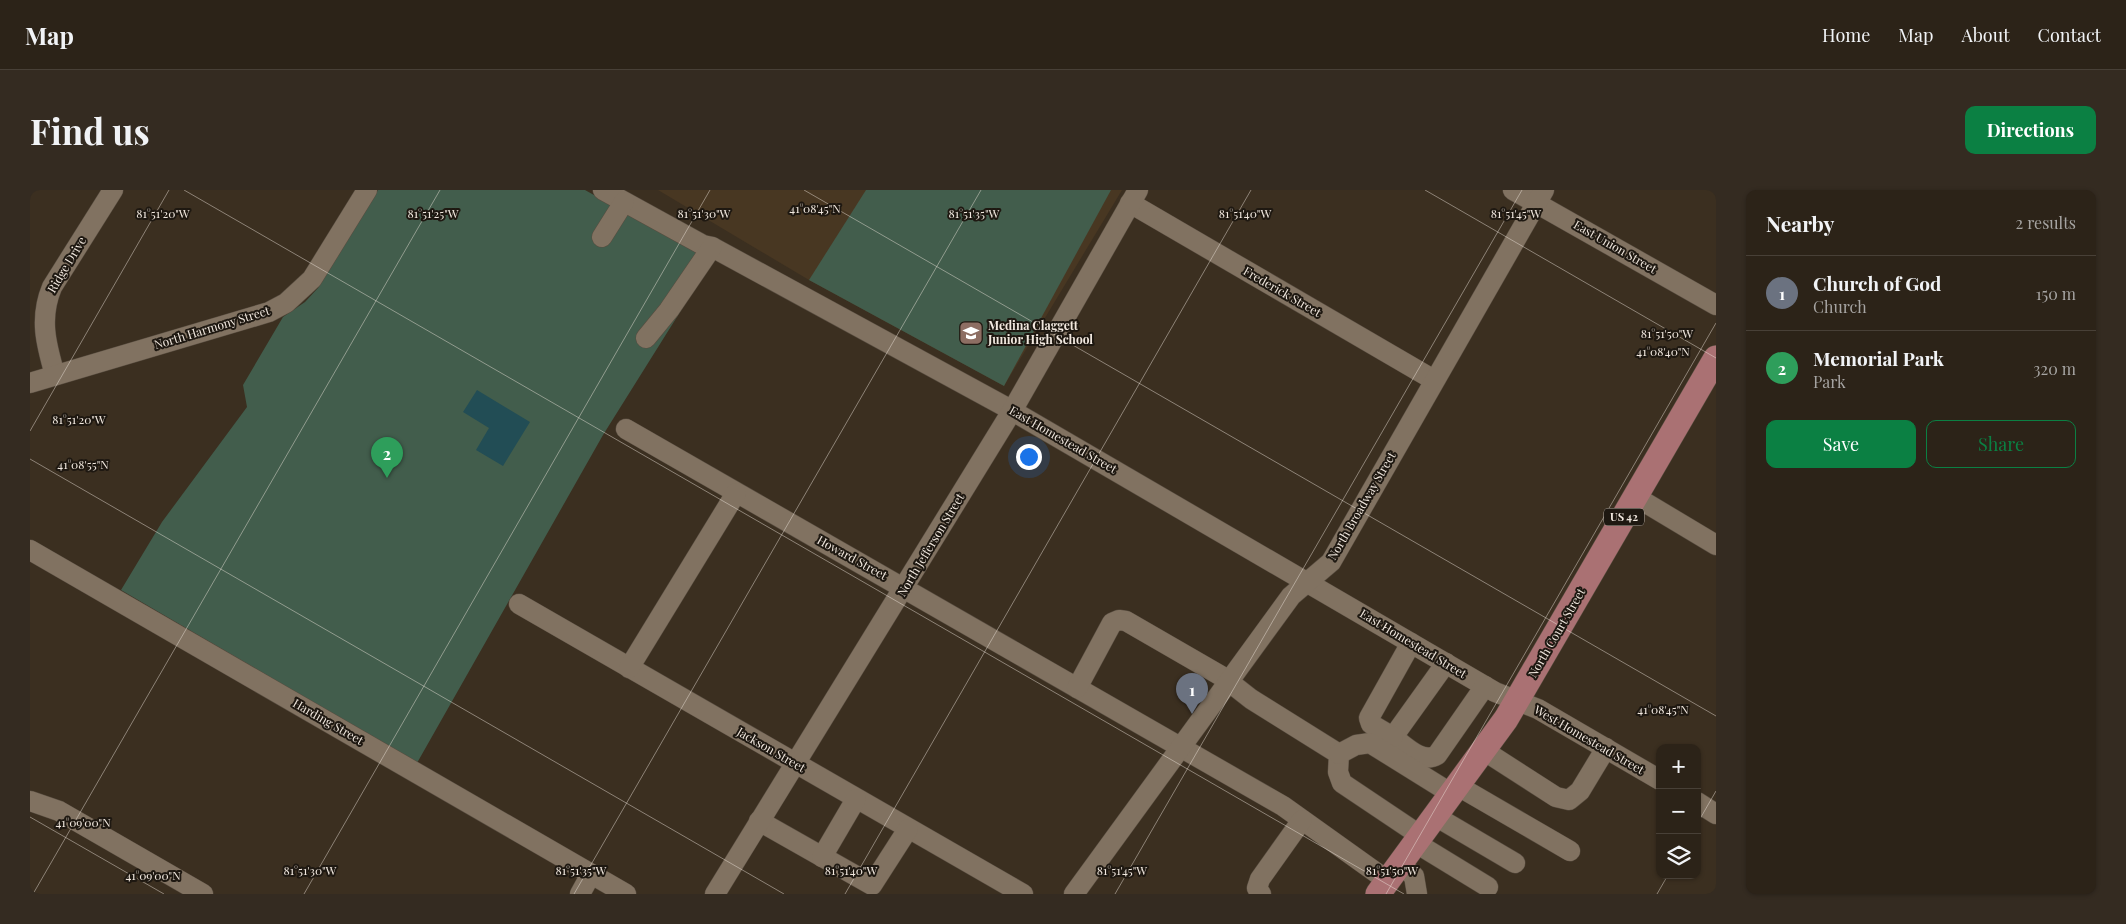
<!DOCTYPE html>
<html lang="en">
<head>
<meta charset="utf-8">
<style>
  :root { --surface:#2c2318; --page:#342b21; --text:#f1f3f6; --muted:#a6a4a2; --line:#484037; --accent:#0b8043 }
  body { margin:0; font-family:"Playfair Display",serif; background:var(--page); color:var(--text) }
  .controls { position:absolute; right:15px; bottom:15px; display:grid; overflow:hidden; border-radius:10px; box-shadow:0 1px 4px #0004 }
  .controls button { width:45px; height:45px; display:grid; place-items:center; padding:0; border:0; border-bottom:1px solid var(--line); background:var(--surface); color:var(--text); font:25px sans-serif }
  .you { position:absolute; left:998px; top:266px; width:18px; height:18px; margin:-12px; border:4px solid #fff; border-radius:50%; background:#1a73e8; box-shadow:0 0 0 8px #1a73e833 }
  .badge { display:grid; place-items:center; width:32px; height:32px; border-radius:50%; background:var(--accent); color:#fff; font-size:16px; font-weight:700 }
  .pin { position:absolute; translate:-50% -41px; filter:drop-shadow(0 1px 2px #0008) }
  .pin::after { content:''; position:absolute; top:26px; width:18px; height:15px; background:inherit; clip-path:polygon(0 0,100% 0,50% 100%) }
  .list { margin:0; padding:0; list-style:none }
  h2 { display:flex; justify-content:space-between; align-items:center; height:65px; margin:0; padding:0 20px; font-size:21px }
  h2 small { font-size:16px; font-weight:400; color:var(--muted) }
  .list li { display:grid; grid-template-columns:32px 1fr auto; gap:15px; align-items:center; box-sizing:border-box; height:75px; padding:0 20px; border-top:1px solid var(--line) }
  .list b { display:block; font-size:19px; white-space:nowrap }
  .list p { margin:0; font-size:16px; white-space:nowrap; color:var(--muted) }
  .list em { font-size:16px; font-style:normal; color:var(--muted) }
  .actions { display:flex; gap:10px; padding:15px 20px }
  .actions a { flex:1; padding:11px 0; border:1px solid var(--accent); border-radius:10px; text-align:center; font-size:18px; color:var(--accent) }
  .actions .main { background:var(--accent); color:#fff }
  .icon { flex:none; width:28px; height:28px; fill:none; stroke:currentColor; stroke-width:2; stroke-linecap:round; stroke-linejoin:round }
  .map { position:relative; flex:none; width:1686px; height:704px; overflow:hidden; border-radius:10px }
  header { display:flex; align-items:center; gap:30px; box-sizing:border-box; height:70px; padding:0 25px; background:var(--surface); border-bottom:1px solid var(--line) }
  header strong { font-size:24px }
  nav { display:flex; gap:28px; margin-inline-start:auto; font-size:18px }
  .intro { display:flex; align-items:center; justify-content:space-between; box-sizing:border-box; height:120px; padding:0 30px }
  h1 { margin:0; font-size:35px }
  .button { padding:12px 22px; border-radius:10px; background:var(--accent); color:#fff; font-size:18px; font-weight:700 }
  main { display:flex; gap:30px; padding:0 30px }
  aside { flex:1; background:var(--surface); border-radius:10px; box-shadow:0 1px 4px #0004 }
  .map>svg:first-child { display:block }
</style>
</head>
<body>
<header>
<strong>Map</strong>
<nav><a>Home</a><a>Map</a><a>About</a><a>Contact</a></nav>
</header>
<div class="intro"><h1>Find us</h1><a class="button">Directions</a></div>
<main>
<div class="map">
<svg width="1686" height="704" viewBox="0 0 1686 704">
  <rect width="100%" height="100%" fill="#3b2f20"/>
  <polygon fill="#483722" points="628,0 1092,0 974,196 779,90"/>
  <g fill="#425d4c">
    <polygon points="348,0 555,0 682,71 573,245 387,573 91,400 132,332 217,217 213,195 253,127 275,112 288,98"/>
    <polygon points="836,0 1081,0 974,196 779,90"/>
  </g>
  <polygon fill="#224d55" points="447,200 500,232 473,276 446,260 459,238 433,222"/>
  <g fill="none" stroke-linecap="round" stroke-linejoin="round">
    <g stroke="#584d40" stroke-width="21">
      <g id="minor">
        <polyline points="573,0 673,55 682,57 974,216 1465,502 1508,519 1630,590"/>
        <polyline points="1483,0 1686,115"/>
        <polyline points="1100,13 1404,190"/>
        <polyline points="572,47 594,12"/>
        <polyline points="616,148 639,120 682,57"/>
        <path d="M25,185c-9,-31 -16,-57 -3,-88l61,-97"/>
        <polyline points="0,193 239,122 256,113 282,89 337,0"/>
        <polyline points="596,239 1253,616 1358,691"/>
        <polyline points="1606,307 1686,355"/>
        <polyline points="0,360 596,704"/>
        <polyline points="489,414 993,704"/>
        <path d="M1416,473l-53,74c12,9 29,27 44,18l48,-69"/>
        <polyline points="599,478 706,303"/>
        <polyline points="1047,498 1082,433 1089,430 1096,431 1193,487 1221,509 1309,564 1308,582 1312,593 1391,646"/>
        <polyline points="1363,547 1341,534 1339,528 1381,453"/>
        <polyline points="1453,560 1526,607 1539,610 1550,601 1576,558"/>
        <polyline points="1309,564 1326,555 1340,553 1422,604"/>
        <polyline points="1428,596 1540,661"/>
        <polyline points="0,611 29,621 173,704"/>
        <polyline points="1667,612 1686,624"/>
        <polyline points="1405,626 1485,673"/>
        <polyline points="729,631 842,695 878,639"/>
        <polyline points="1386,653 1458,697"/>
        <polyline points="792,667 826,609"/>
        <polyline points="1370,675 1384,686 1387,704"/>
        <polyline points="550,704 561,684"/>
        <polyline points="685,704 982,221 1108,0"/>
        <polyline points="1044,704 1261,406 1301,372 1514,0"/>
        <polyline points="1231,704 1227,698 1230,689 1272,630"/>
      </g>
    </g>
    <g stroke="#584d40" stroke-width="26">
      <polyline id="major" points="1348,704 1476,529 1686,168"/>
    </g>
    <use href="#minor" stroke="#817261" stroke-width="20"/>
    <use href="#major" stroke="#aa7173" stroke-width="25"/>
  </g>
  <path fill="none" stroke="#f1e8df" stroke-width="1" stroke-opacity="0.45" d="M154,0l1220,704M774,0l912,526M1395,0l291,168M0,241l139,-241M0,269l754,435M0,627l134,77M1667,634l19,-33M3,704l407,-704M274,704l406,-704M544,704l407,-704M815,704l406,-704M1085,704l407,-704M1356,704l330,-571M1627,704l11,-19"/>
  <defs>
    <g id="school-square" transform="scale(1.25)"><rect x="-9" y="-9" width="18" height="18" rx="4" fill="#8d6e63" stroke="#1e1811"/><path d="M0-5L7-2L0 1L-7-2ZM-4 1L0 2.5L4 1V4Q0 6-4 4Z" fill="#fff"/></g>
  </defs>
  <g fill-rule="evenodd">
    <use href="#school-square" x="941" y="143"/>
  </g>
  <g text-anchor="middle" stroke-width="4" stroke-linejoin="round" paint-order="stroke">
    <rect fill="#1e1811" stroke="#b2aaa1" stroke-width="1" x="1574" y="318.5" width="40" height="17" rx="4"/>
    <g font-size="11" font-weight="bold" fill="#f1e8df">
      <text x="1594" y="331">US 42</text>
    </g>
    <g font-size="12" fill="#f1e8df" stroke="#1e1811">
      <text transform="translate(1585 57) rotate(30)" y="4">East Union Street</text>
      <text transform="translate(37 75) rotate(-59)" y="4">Ridge Drive</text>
      <text transform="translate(1252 102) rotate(30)" y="4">Frederick Street</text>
      <text transform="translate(182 138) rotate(-17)" y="4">North Harmony Street</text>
      <text transform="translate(1033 250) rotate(30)" y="4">East Homestead Street</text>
      <text transform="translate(1332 316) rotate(-60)" y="4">North Broadway Street</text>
      <text transform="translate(901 355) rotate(-59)" y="4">North Jefferson Street</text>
      <text transform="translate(822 368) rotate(29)" y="4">Howard Street</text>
      <text transform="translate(1527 443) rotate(-60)" y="4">North Court Street</text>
      <text transform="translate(1383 454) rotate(31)" y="4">East Homestead Street</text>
      <text transform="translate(298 532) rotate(30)" y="4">Harding Street</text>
      <text transform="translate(1559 550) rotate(30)" y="4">West Homestead Street</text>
      <text transform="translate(741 560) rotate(30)" y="4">Jackson Street</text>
    </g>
    <g font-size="12" font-weight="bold" fill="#f1e8df" stroke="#1e1811" text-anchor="start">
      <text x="958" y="140">Medina Claggett<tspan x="958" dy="14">Junior High School</tspan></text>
    </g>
  </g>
  <g font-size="12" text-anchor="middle" fill="#f1e8df" stroke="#1e1811" stroke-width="4" stroke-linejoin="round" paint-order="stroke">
    <text x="785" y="23">41°08'45"N</text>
    <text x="133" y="28">81°51'20"W</text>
    <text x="403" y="28">81°51'25"W</text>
    <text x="674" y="28">81°51'30"W</text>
    <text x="944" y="28">81°51'35"W</text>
    <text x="1215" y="28">81°51'40"W</text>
    <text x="1486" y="28">81°51'45"W</text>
    <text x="1637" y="148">81°51'50"W</text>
    <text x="1633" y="166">41°08'40"N</text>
    <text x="49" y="234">81°51'20"W</text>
    <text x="53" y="279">41°08'55"N</text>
    <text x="1633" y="524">41°08'45"N</text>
    <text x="53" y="637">41°09'00"N</text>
    <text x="280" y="685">81°51'30"W</text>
    <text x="551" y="685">81°51'35"W</text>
    <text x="821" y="685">81°51'40"W</text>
    <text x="1092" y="685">81°51'45"W</text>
    <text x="1362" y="685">81°51'50"W</text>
    <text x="123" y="690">41°09'00"N</text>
  </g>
</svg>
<div class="controls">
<button>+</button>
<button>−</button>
<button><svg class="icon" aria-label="layers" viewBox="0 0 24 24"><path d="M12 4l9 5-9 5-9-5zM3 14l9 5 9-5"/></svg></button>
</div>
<div class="you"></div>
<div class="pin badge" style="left:1162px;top:524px;background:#6b7280">1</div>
<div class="pin badge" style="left:357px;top:288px;background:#2e9e5b">2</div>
</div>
<aside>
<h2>Nearby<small>2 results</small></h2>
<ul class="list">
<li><span class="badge" style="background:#6b7280">1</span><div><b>Church of God</b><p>Church</p></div><em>150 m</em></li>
<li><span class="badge" style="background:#2e9e5b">2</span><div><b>Memorial Park</b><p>Park</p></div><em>320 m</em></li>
</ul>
<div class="actions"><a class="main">Save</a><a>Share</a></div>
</aside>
</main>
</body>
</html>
